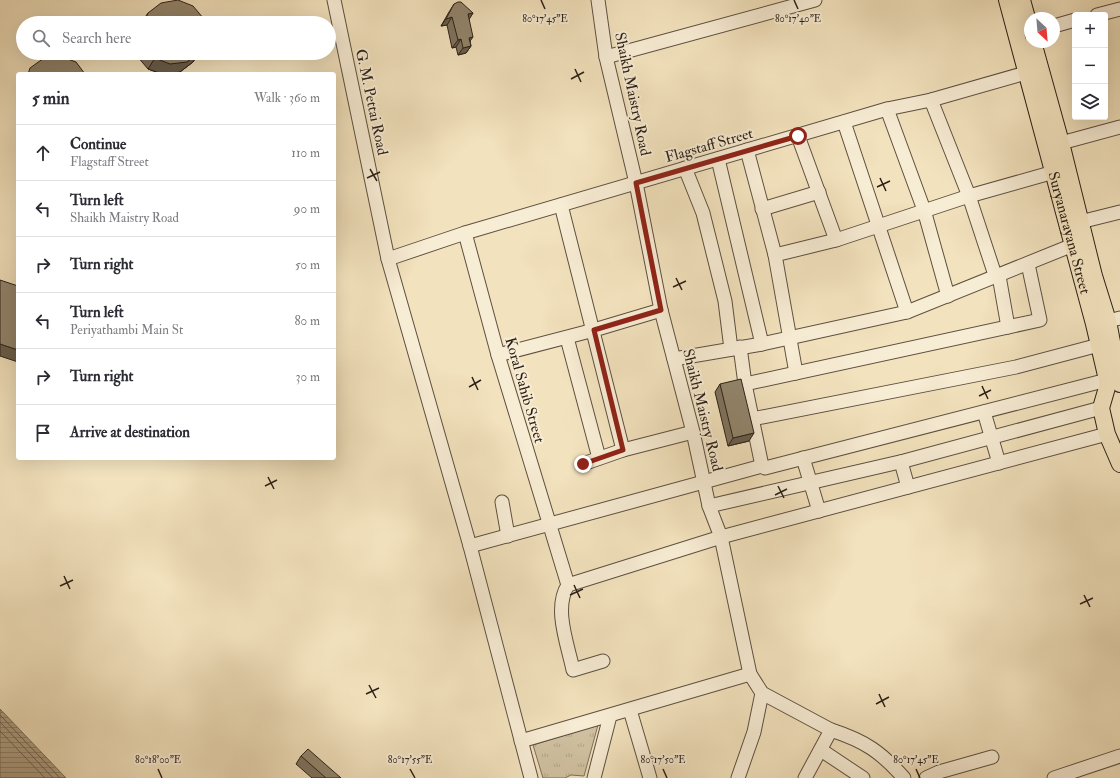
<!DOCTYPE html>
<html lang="en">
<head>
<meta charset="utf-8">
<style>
  :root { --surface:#fff; --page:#f2f2f3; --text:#2b2b33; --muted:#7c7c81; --line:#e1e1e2 }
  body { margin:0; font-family:"IM FELL Double Pica",serif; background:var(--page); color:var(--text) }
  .controls { position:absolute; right:12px; top:12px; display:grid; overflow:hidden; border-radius:4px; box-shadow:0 4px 16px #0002 }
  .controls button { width:36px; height:36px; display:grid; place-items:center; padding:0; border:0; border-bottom:1px solid var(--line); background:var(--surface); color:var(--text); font:20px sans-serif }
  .compass { position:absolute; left:1024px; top:12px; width:36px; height:36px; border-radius:50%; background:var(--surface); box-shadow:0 4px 16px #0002; rotate:154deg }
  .stop { position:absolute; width:12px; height:12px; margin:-9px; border:3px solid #8f2418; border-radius:50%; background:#fff }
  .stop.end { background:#8f2418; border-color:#fff; box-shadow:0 1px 4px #0008 }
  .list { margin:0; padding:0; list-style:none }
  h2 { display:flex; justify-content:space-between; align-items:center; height:52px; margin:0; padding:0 16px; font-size:17px }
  h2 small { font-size:13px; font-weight:400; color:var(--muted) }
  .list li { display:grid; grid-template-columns:26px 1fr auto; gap:12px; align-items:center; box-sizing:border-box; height:56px; padding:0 16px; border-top:1px solid var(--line) }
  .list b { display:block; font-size:15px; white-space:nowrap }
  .list p { margin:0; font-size:13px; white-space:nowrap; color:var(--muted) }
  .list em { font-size:13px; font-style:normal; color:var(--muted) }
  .icon { flex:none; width:22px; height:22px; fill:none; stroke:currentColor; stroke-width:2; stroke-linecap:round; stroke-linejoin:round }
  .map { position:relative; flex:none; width:1120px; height:778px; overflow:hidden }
  .search { position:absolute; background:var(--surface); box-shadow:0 4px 16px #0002; left:16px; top:16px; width:320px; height:44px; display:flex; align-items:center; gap:10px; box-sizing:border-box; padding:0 14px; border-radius:22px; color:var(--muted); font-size:15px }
  .panel { position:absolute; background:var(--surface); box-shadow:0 4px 16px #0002; left:16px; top:72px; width:320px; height:388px; border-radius:4px }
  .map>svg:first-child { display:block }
</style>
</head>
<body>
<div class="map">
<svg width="1120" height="778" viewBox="0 0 1120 778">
  <defs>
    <pattern id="grass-tufts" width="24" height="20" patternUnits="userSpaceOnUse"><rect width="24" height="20" fill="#d0c1a1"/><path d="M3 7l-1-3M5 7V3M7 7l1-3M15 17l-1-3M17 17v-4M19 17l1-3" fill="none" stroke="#b3a68a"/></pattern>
    <pattern id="water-rules" width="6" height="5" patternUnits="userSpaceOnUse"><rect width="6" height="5" fill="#aea085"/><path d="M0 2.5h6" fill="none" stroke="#8e826c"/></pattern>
  </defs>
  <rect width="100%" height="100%" fill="#f2e2bd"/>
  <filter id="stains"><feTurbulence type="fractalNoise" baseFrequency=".005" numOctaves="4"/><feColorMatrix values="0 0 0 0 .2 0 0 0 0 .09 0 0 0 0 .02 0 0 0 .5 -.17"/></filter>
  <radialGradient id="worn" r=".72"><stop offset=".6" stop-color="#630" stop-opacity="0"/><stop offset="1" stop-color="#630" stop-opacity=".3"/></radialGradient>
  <polygon fill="url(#grass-tufts)" stroke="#7e705c" points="598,725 584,776 571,775 565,778 543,778 533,745"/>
  <polygon fill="url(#water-rules)" stroke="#7a6d59" points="0,709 66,778 0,778"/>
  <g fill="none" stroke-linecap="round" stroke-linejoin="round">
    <g stroke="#6c604e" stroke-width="1">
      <polyline points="0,715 60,778"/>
      <polyline points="0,722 53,778"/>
      <polyline points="0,731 45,778"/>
    </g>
    <g stroke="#5d5040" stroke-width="15">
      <g id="minor">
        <polyline points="334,0 388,259 470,546 531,778"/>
        <polyline points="598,0 606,57 636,183 661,310 693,432 709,506 721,537 750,674 762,693 831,730 805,778"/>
        <polyline points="1097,15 1120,9"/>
        <polyline points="1054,26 1075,20"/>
        <polyline points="606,57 815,0"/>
        <polyline points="931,100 969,196 996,278"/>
        <polyline points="887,109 924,210 948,296"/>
        <polyline points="844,122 907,312"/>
        <polyline points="798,136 836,240"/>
        <polyline points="1061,143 1120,127"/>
        <polyline points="747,150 775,255 796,373"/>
        <polyline points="718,159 762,344"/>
        <polyline points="685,168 703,213 725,301 731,349"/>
        <polyline points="561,205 623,450"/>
        <polyline points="762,209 819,192"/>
        <polyline points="1080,222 1120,212"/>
        <polyline points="465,233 498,355 568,585"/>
        <polyline points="775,255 836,240 969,196 1054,172"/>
        <polyline points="388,259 465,233 887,109 931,100 1036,70"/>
        <polyline points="999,276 1008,327"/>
        <polyline points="1108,321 1120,318"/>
        <polyline points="567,338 599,458"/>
        <polyline points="740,347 745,384 762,466"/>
        <polyline points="498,355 594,330 661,310"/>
        <polyline points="674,359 762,344 907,312 1073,245"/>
        <polyline points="745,384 1040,320 1028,264"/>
        <polyline points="984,412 999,463"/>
        <polyline points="752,419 1016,367 1099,345"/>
        <polyline points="803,458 819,511"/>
        <polyline points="901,462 908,487"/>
        <polyline points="583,464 623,450 693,432"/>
        <polyline points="502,502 508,536"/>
        <polyline points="709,506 904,461 1101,408"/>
        <polyline points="470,546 762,466 765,468 1107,380"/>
        <path d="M603,661l-30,9c-5,-25 -20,-62 -5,-85l153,-48 386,-103"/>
        <polyline points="630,710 650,778"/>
        <path d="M831,730c34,11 50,22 73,48"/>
        <polyline points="521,741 750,674"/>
        <polyline points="821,750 863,778"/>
        <polyline points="594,778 610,716"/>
        <polyline points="738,778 754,732 762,693"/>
        <polyline points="926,778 939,772 992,757"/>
        <polyline points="1054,778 1120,756"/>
      </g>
    </g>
    <g stroke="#2b2017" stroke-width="18">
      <g id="major">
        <path id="s1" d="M1007,0l87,324 14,60 -7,24 6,26 13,30"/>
        <polyline points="1022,0 1030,29"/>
        <polyline points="1033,42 1061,143 1094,276 1108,321 1120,384"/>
      </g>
    </g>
    <use href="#minor" stroke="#f7ecd4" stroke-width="13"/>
    <use href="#major" stroke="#f2e2bd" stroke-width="16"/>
  </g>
  <g fill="#7e725e" stroke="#2b2017">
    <polygon points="454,4 473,13 469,19 470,41 471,46 466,53 458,55 456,47 452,48 447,25 441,26 449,12"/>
    <polygon points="148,13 204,23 141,23"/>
    <polygon points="137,53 199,53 193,62 180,72 167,74 162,74 148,69 137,56"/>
    <polygon points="720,384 749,441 728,446 715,392"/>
    <polygon points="301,756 341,778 312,778 296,764"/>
  </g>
  <g fill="#665d4c" stroke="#2b2017">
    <polygon points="473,13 468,21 468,14"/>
    <polygon points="452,17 447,25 441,26 446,19"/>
    <polygon points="473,37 468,44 469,38"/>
    <polygon points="461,39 456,47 452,48 458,40"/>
    <polygon points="471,46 466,53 458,55 463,48"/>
    <polygon points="199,53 193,62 180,72 167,74 162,74 148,69 155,58"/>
    <polygon points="0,344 18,350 18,362 0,356"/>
    <polygon points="754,433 749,441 728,446 733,438"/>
  </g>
  <g fill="#92856d" stroke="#2b2017">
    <polygon points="178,0 193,6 204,19 204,23 144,23 148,13 161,3"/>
    <polygon points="458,2 461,2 473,13 468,14 473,37 469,38 471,46 463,48 461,39 458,40 452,17 446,19 454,4"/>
    <polygon points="150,53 198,53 187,62 170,64 155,58"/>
    <polygon points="60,56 76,62 85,74 28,74 30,68 44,58"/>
    <polygon points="0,280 18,286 18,350 0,344"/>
    <polygon points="741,379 754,433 733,438 720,384"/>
    <polygon points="308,749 341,778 326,778 301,756"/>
  </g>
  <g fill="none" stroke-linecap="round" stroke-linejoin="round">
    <polyline stroke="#8f2418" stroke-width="5" points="583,464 623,450 594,330 661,310 636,183 798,136"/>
  </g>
  <path fill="none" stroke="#2b2017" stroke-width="1.5" d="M541,0l4,9M794,0l4,9M575,69l6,13M571,79l13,-7M370,169l7,12M367,178l13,-6M880,178l6,13M877,187l13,-6M676,278l6,12M673,287l13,-6M472,377l6,13M982,386l6,13M469,387l12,-7M979,396l12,-6M268,477l6,12M265,486l12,-6M778,486l6,12M775,495l12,-6M64,576l6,13M574,585l6,13M60,586l13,-6M570,595l13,-6M1084,595l6,12M1080,604l13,-6M369,685l7,13M366,694l13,-6M879,694l6,13M876,704l13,-7M158,769l4,9M410,769l5,9M663,769l4,9M916,769l4,9"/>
  <g text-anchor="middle" stroke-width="4" stroke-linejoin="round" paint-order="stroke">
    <g font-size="15" fill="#2b2017" stroke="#f7ecd4">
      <text transform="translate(633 94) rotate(78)" y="5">Shaikh Maistry Road</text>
      <text transform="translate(372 102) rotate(78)" y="5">G. M. Pettai Road</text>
      <text transform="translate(709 145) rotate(-16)" y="5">Flagstaff Street</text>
      <text dy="5" stroke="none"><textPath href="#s1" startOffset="241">Suryanarayana Street</textPath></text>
      <text transform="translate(525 390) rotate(74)" y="5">Koral Sahib Street</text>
      <text transform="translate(703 410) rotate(76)" y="5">Shaikh Maistry Road</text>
    </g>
  </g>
  <g font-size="10" text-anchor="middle" fill="#2b2017" stroke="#f7ecd4" stroke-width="4" stroke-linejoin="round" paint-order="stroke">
    <text x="545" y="22">80°17'45"E</text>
    <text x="798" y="22">80°17'40"E</text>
    <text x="158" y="763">80°18'00"E</text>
    <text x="410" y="763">80°17'55"E</text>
    <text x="663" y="763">80°17'50"E</text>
    <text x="916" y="763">80°17'45"E</text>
  </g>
  <rect width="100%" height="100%" filter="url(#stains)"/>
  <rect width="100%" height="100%" fill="url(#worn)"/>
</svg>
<div class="controls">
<button>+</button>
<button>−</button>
<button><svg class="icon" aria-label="layers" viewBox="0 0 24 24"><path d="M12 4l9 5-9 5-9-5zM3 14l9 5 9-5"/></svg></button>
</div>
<svg class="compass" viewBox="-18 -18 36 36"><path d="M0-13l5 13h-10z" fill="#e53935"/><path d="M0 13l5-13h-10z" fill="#7c7c81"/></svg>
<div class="stop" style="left:798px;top:136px"></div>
<div class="stop end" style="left:583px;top:464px"></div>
<div class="search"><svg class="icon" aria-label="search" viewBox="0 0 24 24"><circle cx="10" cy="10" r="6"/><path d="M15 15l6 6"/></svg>Search here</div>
<section class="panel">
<h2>5 min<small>Walk · 360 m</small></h2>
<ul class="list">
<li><svg class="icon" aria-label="ahead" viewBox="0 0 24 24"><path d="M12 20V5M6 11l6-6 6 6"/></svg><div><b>Continue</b><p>Flagstaff Street</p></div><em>110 m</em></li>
<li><svg class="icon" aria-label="left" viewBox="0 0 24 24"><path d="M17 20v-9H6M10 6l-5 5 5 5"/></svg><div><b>Turn left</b><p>Shaikh Maistry Road</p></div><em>90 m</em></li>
<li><svg class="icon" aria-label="right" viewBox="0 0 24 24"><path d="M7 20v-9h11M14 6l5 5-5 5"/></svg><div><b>Turn right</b></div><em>50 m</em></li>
<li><svg class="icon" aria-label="left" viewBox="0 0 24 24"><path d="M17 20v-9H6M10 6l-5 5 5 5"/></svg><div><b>Turn left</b><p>Periyathambi Main St</p></div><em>80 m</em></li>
<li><svg class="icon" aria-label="right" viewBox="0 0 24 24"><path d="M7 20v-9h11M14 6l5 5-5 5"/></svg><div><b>Turn right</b></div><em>30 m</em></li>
<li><svg class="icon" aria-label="arrive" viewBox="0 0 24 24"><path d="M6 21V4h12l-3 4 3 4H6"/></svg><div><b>Arrive at destination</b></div></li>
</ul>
</section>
</div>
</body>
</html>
